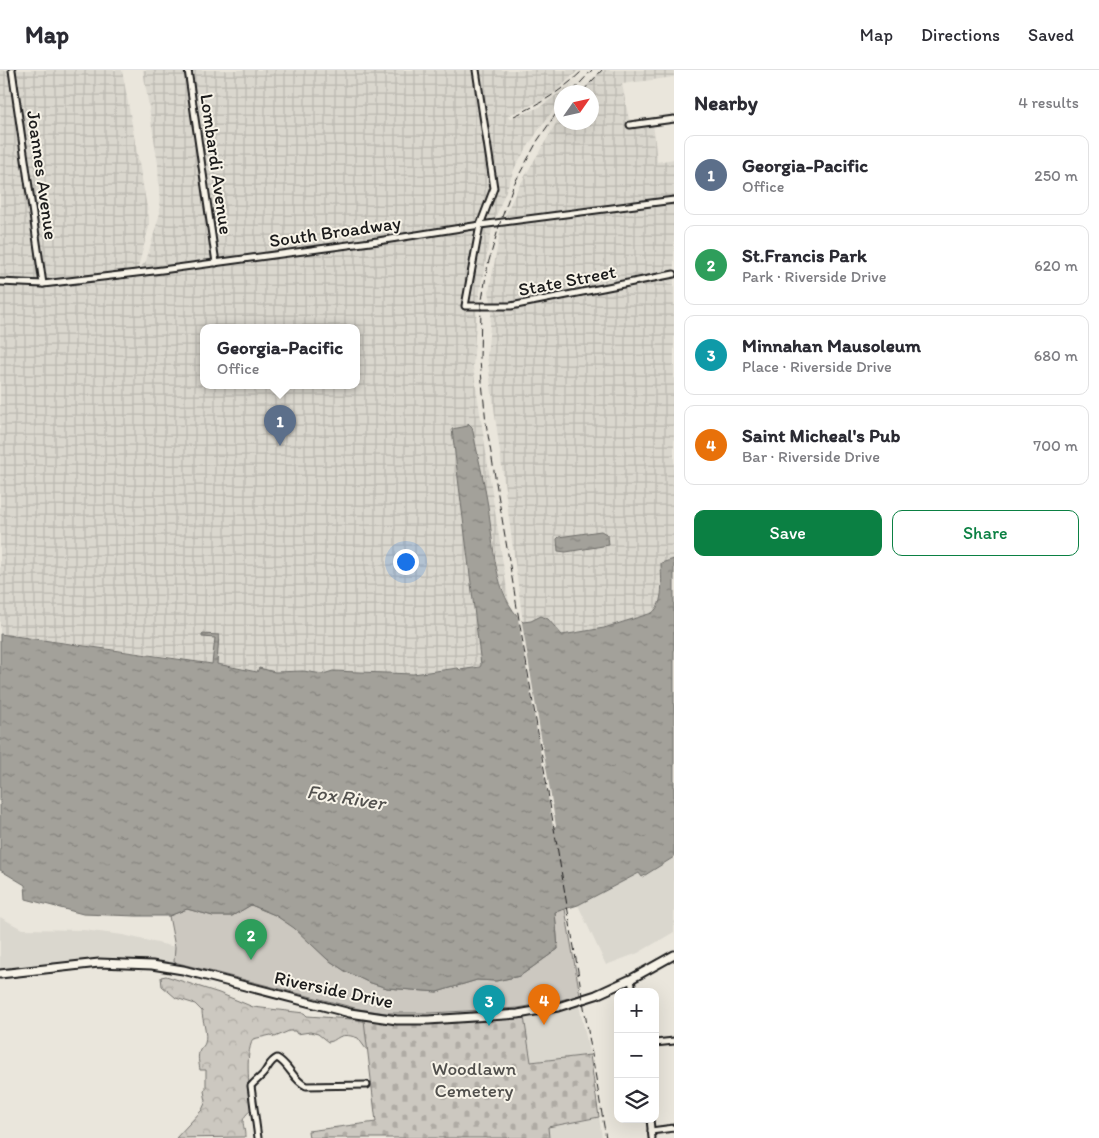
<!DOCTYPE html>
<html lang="en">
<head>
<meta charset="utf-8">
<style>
  :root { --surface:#fff; --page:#f7f7f7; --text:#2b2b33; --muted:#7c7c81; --line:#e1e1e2; --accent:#0b8043 }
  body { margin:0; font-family:Itim,sans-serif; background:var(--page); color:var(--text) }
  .controls { position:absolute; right:15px; bottom:15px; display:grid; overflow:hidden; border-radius:10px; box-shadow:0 5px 20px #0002 }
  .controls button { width:45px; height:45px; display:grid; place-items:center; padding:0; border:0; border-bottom:1px solid var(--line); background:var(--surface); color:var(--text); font:25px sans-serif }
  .compass { position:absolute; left:554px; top:15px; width:45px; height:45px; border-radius:50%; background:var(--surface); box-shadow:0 5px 20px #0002; rotate:56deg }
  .you { position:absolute; left:405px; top:491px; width:18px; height:18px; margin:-12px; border:4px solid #fff; border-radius:50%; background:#1a73e8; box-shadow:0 0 0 8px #1a73e833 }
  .badge { display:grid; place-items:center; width:32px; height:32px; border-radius:50%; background:var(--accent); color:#fff; font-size:16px; font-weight:700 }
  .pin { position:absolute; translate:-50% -41px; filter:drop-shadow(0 1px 2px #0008) }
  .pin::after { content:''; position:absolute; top:26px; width:18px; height:15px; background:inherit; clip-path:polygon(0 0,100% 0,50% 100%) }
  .popup { position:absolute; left:200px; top:254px; width:160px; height:65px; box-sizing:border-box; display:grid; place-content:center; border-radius:10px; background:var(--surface); filter:drop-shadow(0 1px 4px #0005); font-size:16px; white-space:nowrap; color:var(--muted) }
  .popup b { font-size:19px; color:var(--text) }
  .popup::after { content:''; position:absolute; left:50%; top:100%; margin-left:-10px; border:10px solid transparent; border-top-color:var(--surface) }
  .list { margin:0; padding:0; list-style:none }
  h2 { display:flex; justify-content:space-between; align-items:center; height:65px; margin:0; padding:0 20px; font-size:21px }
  h2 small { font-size:16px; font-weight:400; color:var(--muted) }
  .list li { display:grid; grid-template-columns:32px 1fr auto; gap:15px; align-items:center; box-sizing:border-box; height:80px; margin:0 10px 10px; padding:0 10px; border:1px solid var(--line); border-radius:10px }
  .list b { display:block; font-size:19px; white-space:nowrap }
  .list p { margin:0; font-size:16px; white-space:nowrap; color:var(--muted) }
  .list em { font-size:16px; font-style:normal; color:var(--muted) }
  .actions { display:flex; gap:10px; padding:15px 20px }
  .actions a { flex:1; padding:11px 0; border:1px solid var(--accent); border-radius:10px; text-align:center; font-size:18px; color:var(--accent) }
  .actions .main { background:var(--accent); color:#fff }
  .icon { flex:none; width:28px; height:28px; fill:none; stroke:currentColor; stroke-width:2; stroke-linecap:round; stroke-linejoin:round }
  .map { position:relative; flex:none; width:674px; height:1068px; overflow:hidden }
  header { display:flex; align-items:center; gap:30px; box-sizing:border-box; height:70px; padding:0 25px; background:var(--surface); border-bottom:1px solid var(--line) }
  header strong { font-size:24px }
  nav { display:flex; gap:28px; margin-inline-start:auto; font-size:18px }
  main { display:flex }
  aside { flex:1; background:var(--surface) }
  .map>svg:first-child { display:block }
</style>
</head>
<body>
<header>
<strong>Map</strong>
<nav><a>Map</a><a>Directions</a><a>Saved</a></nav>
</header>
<main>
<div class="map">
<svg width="674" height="1068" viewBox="0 0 674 1068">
  <defs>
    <pattern id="industrial-grid" width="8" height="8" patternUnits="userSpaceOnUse" patternTransform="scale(1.25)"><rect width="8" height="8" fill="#dad7ce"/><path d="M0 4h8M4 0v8" fill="none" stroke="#bab8b0"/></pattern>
    <pattern id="forest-crowns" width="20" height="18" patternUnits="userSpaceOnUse" patternTransform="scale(1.25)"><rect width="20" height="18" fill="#ccc8c0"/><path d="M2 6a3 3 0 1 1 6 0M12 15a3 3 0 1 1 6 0" fill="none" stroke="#afaba4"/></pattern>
    <pattern id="cemetery-stones" width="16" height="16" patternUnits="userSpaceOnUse" patternTransform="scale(1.25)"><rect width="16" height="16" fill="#ccc8c0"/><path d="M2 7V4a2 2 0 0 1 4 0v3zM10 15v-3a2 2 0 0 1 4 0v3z" fill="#afaba4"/></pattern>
    <pattern id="water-ripples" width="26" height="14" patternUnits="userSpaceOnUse" patternTransform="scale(1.25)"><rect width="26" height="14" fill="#a3a19a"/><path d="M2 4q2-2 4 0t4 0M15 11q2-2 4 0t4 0" fill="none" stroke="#84827d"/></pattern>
  </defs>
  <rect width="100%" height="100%" fill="#eae6dc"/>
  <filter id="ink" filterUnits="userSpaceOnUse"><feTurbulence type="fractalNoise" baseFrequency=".02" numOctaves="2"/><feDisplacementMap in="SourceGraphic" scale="10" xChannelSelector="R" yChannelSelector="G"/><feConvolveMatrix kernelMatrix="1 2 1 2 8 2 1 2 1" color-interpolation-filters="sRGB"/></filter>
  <g filter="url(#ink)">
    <g fill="#dad7ce">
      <polygon points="674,787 674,862 638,883 606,895 578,835 639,803 642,807"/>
      <polygon points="0,847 22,859 83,860 123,865 175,877 173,898 136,893 0,904"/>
      <polygon points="578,931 590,985 531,992 523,943"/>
      <polygon points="599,1047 602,1068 549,1068 548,1057"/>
    </g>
    <g fill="url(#industrial-grid)" fill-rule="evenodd">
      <path d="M0,0h122l27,148v9l-12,44 9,-10 14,-48 -2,-49 -15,-94h436l-24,22 -13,8 -34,16 1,3 31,-12 34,-25 -8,10h-4l-1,7 -23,32 -22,34 -23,59 -16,82 -4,61 36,236 -10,-24 -11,-75 -20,-81 1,3 -17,3 29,236 -1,2 -20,3 -2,-2 -45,6 -80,-3 -10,3 -20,-3 -28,1 -16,-3 -2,3 -93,-16 -164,-22zM204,257h152v58h-152z"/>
      <polygon points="602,0 674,0 674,7 622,14 630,55 653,52 657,92 674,89 674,489 661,493 660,530 656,540 652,543 604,558 562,565 548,549 523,552 487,286 492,236 489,222 502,152 518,118 561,45 562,52 592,52 592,22 581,22"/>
    </g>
    <polygon fill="#ccc8c0" stroke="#74726e" points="251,835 275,845 295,858 327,889 345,901 368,912 387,918 437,922 477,910 496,911 520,906 558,879 555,842 565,839 580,925 557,931 518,938 431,943 386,943 359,939 332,932 174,892 175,877 169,846 187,839 213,846 232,846"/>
    <path fill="url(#forest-crowns)" stroke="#74726e" d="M166,906l53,17 34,14 51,6 3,3 45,3 21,4 -3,27 -4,-1 -8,-11c-6,-2 -13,-4 -19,-1 -4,2 -6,5 -11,5l-10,-8 -8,-2 -13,2 -2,-3h-6l-14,6 -4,-2 -18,4c-9,18 -3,51 -2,71 -13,11 -6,13 -6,27l-69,1 26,-28 4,-9 -2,-10 2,-3v-18h-6c-1,-7 -3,-14 0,-20 2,-3 4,-4 5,-7 3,-9 -3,-23 -3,-32l-7,-7 -19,-6 -14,-12 -1,-9z"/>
    <polygon fill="url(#cemetery-stones)" stroke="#74726e" points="524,947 531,992 590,985 599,1047 548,1057 549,1068 309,1068 308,1061 376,1052 364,950 411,954"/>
    <g fill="url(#water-ripples)" stroke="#6d6c68">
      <path d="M468,353l4,4c5,26 12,53 16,79 6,39 5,88 35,116l8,-1 10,-5 7,3 14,16 42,-7 48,-15c13,-9 9,-35 9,-50l13,-4v298l-32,20 -3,-4 -61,32 -23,7 3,37 -38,27 -24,5 -19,-1 -40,12 -50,-4 -19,-6 -23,-11 -18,-12 -33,-31 -19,-13 -24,-10 -19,11h-19l-26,-7 -18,7h-33l-53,-2 -57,-15 -1,-14 -25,-15v-236l212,30 3,-26 -13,-1v-3l17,1 -2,29 40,8 2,-4 16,4 28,-1 20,3 10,-3 80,3 45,-6 2,2 20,-3 1,-2 -29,-236 16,-3z"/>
      <polygon points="601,461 608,465 609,475 566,482 558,481 557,469 559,467"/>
    </g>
    <polygon fill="#eae6dc" points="517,543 521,547 526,577 556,756 553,757"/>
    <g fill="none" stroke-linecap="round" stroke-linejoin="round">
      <g stroke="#1c1c1c" stroke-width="9">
        <g id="minor">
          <polyline points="12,0 43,214"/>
          <polyline points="188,0 216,193"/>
          <polyline points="476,0 494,118 480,155 465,236 511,236 674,204"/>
          <polyline points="630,55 674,49"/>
          <polyline points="0,212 43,214 162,200 378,171 480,155 674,130"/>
          <polyline points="631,909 633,922"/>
          <polyline points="655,973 674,971"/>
          <polyline points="650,1049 652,1068"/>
          <polyline points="651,1061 674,1058"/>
          <path d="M258,1068l-7,-52c5,-6 12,-10 15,-16 4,-6 5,-9 11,-12 12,6 16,22 29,28l61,-1"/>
        </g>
      </g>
      <g stroke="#1c1c1c" stroke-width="11">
        <polyline id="major" points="0,904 99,893 152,895 183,900 350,943 397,950 428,950 518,944 558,937 596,925 631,909 674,885"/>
      </g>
      <use href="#minor" stroke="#f7f3e8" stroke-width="5"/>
      <use href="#major" stroke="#f7f3e8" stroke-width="7"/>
      <g stroke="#1c1c1c" stroke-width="1" stroke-dasharray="8 4" stroke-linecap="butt">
        <polyline points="572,22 592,0"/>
        <polyline points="582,22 602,0"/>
        <polyline points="562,35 538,70 513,116 500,153 488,194 481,236 480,291 486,353 606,1068"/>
        <path d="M514,46c26,-12 48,-25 69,-46"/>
      </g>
    </g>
  </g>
  <g text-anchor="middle" stroke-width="4" stroke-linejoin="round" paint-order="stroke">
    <g font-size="19" fill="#1c1c1c" stroke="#f7f3e8">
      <text transform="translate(217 94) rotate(82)" y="7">Lombardi Avenue</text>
      <text transform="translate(43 105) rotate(82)" y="7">Joannes Avenue</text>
      <text transform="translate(335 161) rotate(-8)" y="7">South Broadway</text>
      <text transform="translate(567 210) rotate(-11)" y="7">State Street</text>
      <text transform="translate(334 919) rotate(12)" y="7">Riverside Drive</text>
    </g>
    <g font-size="19" fill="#51504d" stroke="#f7f3e8">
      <text x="474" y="1005">Woodlawn<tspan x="474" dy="22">Cemetery</tspan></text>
    </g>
    <g font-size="20" font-style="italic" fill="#52514e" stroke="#f7f3e8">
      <text transform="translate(346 727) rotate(9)" y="7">Fox River</text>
    </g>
  </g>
</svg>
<div class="controls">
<button>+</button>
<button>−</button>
<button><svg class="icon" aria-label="layers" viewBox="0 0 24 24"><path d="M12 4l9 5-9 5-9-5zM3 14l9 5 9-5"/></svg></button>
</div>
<svg class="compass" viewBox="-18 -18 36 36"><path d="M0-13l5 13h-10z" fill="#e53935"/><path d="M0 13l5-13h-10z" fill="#7c7c81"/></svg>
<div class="you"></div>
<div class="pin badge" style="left:280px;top:376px;background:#5c6f8a">1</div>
<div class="popup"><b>Georgia-Pacific</b>Office</div>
<div class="pin badge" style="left:251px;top:890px;background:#2e9e5b">2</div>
<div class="pin badge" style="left:489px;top:956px;background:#0f9aa8">3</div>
<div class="pin badge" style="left:544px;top:955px;background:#e8710a">4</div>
</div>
<aside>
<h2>Nearby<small>4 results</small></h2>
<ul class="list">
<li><span class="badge" style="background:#5c6f8a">1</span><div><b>Georgia-Pacific</b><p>Office</p></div><em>250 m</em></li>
<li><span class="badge" style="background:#2e9e5b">2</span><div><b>St.Francis Park</b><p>Park · Riverside Drive</p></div><em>620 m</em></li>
<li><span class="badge" style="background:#0f9aa8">3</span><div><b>Minnahan Mausoleum</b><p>Place · Riverside Drive</p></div><em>680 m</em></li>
<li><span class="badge" style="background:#e8710a">4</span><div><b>Saint Micheal's Pub</b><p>Bar · Riverside Drive</p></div><em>700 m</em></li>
</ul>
<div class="actions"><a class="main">Save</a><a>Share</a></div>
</aside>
</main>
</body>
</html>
